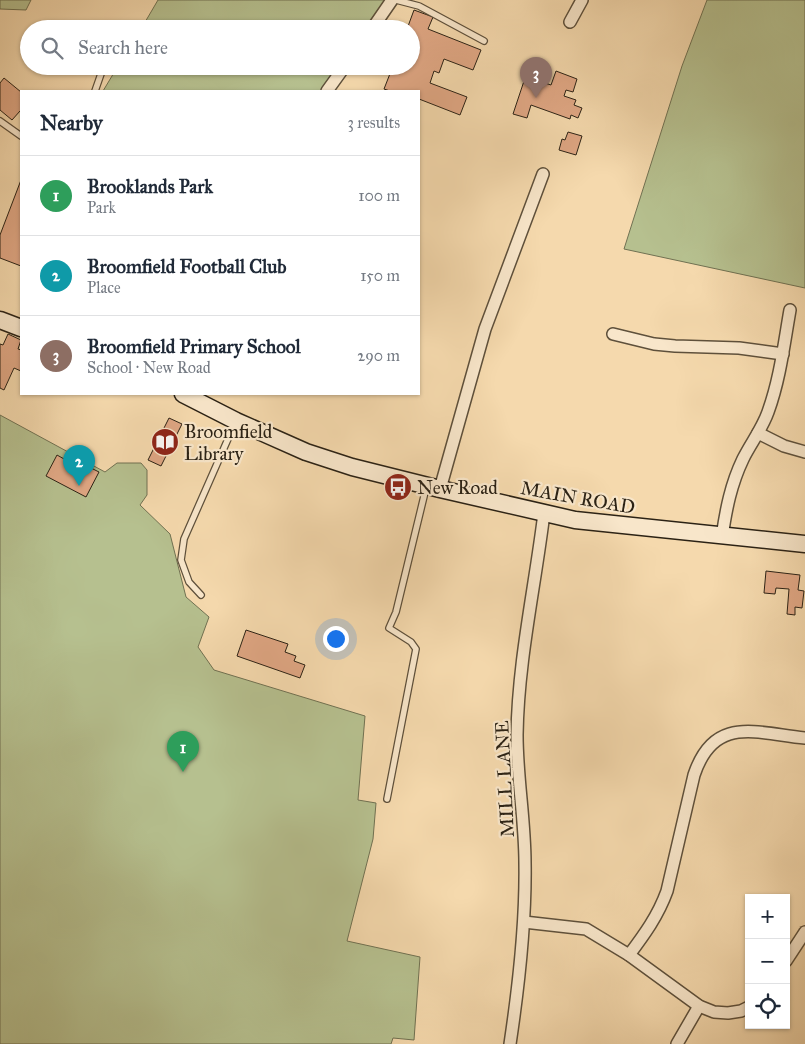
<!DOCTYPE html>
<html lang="en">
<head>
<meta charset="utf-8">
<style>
  :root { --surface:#fff; --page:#f6f6f7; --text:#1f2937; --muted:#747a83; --line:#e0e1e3; --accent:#2563eb }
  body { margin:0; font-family:"IM FELL Great Primer",serif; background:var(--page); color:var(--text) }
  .controls { position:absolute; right:15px; bottom:15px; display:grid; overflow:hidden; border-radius:0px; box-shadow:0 1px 4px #0004 }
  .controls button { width:45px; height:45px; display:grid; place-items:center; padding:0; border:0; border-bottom:1px solid var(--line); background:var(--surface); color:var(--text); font:25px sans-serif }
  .you { position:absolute; left:335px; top:638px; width:18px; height:18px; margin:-12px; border:4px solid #fff; border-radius:50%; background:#1a73e8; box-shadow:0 0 0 8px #1a73e833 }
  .badge { display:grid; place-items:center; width:32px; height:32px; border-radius:50%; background:var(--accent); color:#fff; font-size:16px; font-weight:700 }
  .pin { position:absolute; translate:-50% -41px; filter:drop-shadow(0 1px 2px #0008) }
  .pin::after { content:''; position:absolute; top:26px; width:18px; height:15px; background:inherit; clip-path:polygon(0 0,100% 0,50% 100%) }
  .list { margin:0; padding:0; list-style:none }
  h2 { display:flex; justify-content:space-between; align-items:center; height:65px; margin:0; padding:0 20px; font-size:21px }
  h2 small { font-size:16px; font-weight:400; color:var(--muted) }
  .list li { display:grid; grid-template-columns:32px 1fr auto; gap:15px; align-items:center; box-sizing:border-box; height:80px; padding:0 20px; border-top:1px solid var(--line) }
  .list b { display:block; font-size:19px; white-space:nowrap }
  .list p { margin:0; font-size:16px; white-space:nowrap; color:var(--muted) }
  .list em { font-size:16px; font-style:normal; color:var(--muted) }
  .icon { flex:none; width:28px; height:28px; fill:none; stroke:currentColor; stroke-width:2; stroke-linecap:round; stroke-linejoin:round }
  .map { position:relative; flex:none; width:805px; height:1044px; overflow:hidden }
  .search { position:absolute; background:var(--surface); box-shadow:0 1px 4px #0004; left:20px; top:20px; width:400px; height:55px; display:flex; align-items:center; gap:12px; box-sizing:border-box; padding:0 18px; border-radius:28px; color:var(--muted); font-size:19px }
  .panel { position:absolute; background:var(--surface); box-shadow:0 1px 4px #0004; left:20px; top:90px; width:400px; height:305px; border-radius:0px }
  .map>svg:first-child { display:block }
</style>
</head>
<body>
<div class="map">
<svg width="805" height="1044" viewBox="0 0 805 1044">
  <rect width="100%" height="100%" fill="#f5d9ad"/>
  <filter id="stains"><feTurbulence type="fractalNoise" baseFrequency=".004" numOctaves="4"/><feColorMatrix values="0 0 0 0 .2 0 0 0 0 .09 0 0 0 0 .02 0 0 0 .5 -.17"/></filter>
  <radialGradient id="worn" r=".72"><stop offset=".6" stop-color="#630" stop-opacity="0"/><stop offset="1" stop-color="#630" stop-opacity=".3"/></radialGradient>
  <g fill="#b6c08f" stroke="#707152">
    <polygon points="0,0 31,0 26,10 0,9"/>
    <polygon points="158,0 386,0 367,29 141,29"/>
    <polygon points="707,0 805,0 805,288 624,249 682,66"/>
    <polygon points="118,66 341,66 324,91 103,91"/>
    <polygon points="0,415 105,472 117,463 141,463 147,470 147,495 140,505 170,534 186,597 209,617 198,647 214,670 365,716 358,800 376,803 373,839 347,941 420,957 414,1040 393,1038 391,1044 0,1044"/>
  </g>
  <g fill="#e0a784" stroke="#2b2215">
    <polygon points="414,10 433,17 428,29 481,50 473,70 444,59 439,73 434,71 430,83 467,97 460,115 419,99 419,91 390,91 384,89 393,66 411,66 411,29 407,29"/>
    <polygon points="556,71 577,79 573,92 566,90 564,96 576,100 574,105 582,108 578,118 571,115 570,119 531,105 527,118 513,114 524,81 534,85 536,80 551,85"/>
    <polygon points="4,78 21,92 21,112 20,111 12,120 0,110 0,83"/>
    <polygon points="568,132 582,136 576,155 559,150 562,139 565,140"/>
    <polygon points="21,180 21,266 0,258 0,235"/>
    <polygon points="8,334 21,340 18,349 21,350 21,371 14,368 4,390 0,388 0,344 3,345"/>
    <polygon points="169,418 182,424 161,466 148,460"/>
    <polygon points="57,455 73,464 75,460 99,472 86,497 46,476"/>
    <polygon points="766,571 800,575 798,590 804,591 802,608 795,607 795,615 787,614 789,589 776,588 775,594 764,593"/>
    <polygon points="246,630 288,644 285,652 296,656 294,661 305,665 300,678 237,656"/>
  </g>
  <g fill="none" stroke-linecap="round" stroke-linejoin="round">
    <g stroke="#5e503b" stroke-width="8">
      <g id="lane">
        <polyline points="396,0 419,6 484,41"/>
        <polyline points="95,91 102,71"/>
        <polyline points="0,121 21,136"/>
        <polyline points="201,595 189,582 181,560 184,539 235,423"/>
        <polyline points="387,799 416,649 411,642 389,628 396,612 426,488"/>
      </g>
    </g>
    <g stroke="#5e503b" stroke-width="14">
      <g id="street">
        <polyline points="570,22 582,0"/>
        <polyline points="372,29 392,0"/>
        <polyline points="327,91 345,66"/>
        <polyline points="613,334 654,344 675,346 739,348 783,354"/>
        <polyline points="758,433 784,446 805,452"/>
        <polyline points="440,489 485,329 543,174"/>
        <path d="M722,537c4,-28 9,-53 21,-78 8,-16 19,-30 25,-47 12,-33 16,-68 22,-102"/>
        <polyline points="524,922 586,929 629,955 699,1006 714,1012 728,1013 741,1011 749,1007"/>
        <path d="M629,955c15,-20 29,-39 38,-64l27,-116c20,-60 61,-42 111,-37"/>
        <polyline points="786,961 805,932"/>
        <path d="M510,1044c9,-60 16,-120 15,-181 0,-43 -8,-85 -8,-128 1,-74 18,-148 27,-222"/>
        <polyline points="677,1044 699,1006"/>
      </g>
    </g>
    <g stroke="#2b2215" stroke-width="19">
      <g id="secondary">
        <polyline points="0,320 21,328"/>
        <polyline points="183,394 236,421 306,452 352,467 440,489 575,520 805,544"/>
      </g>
    </g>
    <use href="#lane" stroke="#f8e6ca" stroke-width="5.5"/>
    <use href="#street" stroke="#f8e6ca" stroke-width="11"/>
    <use href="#secondary" stroke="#f8e6ca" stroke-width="16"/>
  </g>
  <defs>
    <g id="library-disc" transform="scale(1.4375)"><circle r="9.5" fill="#8f2418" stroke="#f8e6ca"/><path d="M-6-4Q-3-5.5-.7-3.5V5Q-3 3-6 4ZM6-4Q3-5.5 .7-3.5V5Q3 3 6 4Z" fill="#fff"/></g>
    <g id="bus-disc" transform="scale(1.4375)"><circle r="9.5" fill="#8f2418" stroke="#f8e6ca"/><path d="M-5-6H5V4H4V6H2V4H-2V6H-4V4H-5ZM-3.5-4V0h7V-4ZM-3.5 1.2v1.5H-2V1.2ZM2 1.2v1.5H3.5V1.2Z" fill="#fff"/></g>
  </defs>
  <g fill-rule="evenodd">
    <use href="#library-disc" x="165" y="442"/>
    <use href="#bus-disc" x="398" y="487"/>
  </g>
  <g text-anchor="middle" stroke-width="4.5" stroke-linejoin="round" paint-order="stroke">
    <g font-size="19" fill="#2b2215" stroke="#f8e6ca" text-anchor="start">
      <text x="184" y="438">Broomfield<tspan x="184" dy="22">Library</tspan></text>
      <text x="417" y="494">New Road</text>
    </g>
    <g font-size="19" fill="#2b2215" stroke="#f8e6ca">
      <text transform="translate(578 497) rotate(10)" y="7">MAIN ROAD</text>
      <text transform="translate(504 779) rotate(-93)" y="7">MILL LANE</text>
    </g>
  </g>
  <rect width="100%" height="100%" filter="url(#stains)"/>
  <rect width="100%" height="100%" fill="url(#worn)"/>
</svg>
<div class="controls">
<button>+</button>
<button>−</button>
<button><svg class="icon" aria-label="locate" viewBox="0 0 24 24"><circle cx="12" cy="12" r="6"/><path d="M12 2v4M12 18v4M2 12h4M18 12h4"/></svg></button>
</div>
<div class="you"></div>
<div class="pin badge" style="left:183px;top:772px;background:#2e9e5b">1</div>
<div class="pin badge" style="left:79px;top:486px;background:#0f9aa8">2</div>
<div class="pin badge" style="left:536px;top:98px;background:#8d6e63">3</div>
<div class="search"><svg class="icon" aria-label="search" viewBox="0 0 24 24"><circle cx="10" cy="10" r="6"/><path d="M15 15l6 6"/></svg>Search here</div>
<section class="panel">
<h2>Nearby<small>3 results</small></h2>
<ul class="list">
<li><span class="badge" style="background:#2e9e5b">1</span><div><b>Brooklands Park</b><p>Park</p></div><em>100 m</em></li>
<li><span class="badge" style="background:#0f9aa8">2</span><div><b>Broomfield Football Club</b><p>Place</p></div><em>150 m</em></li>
<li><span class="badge" style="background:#8d6e63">3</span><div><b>Broomfield Primary School</b><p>School · New Road</p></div><em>290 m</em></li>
</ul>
</section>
</div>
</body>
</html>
